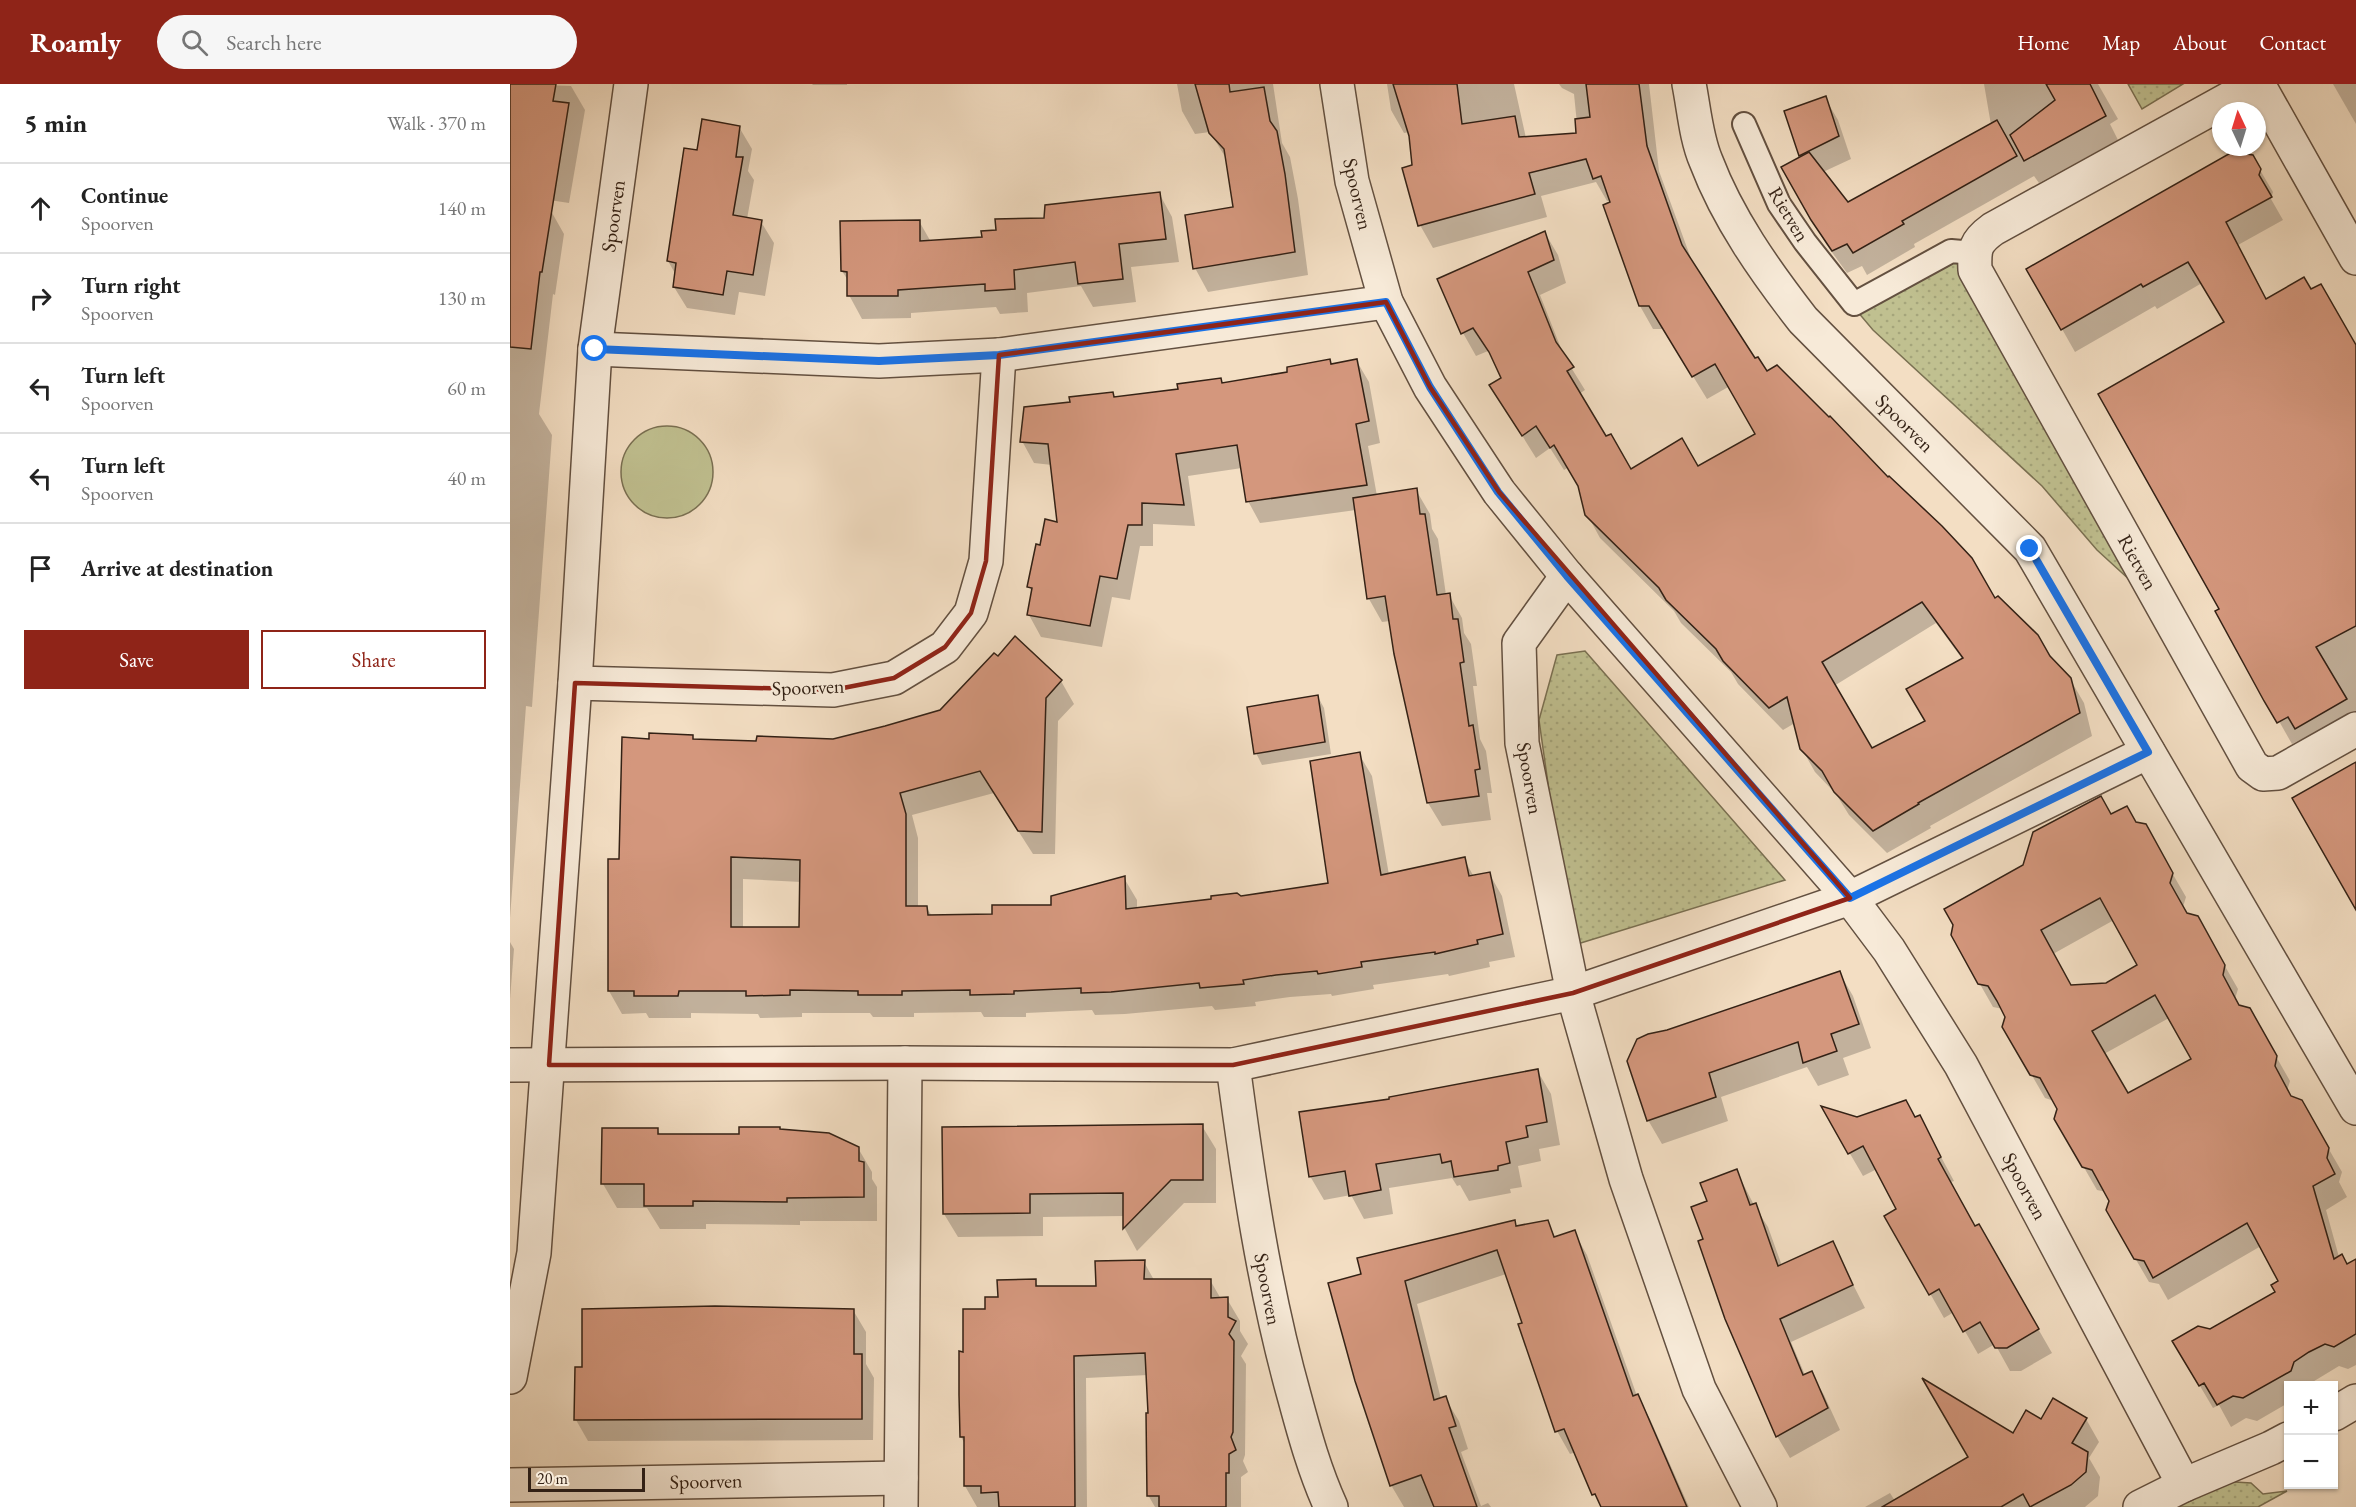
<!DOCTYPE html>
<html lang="en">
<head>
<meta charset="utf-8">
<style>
  :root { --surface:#fff; --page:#f6f6f6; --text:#222; --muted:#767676; --line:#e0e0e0; --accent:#8f2418 }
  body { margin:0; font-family:"EB Garamond",serif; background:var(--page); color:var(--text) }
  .controls { position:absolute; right:18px; bottom:18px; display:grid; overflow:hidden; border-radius:0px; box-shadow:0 2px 4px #0004 }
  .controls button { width:54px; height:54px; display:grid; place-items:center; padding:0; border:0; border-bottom:2px solid var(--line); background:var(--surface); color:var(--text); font:30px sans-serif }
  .compass { position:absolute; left:1702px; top:18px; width:54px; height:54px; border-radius:50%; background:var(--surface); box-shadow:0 2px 4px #0004; rotate:356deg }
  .scale { position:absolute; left:18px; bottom:15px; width:117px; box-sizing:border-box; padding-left:6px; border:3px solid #332115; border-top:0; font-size:16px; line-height:21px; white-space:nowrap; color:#332115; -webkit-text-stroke:4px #f7ead8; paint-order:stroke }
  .stop { position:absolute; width:18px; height:18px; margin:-14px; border:4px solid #1a73e8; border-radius:50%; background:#fff }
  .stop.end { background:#1a73e8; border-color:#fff; box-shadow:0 2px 6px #0008 }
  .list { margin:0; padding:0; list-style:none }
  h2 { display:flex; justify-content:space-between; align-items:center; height:78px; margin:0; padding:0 24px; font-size:26px }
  h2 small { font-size:20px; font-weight:400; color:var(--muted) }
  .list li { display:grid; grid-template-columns:39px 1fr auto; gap:18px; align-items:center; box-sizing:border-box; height:90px; padding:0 24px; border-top:2px solid var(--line) }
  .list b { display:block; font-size:22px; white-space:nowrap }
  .list p { margin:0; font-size:20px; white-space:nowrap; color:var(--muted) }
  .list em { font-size:20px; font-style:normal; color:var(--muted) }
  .actions { display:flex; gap:12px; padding:18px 24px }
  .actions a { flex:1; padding:14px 0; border:2px solid var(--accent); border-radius:0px; text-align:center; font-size:21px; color:var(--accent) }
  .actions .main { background:var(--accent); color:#fff }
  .icon { flex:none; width:33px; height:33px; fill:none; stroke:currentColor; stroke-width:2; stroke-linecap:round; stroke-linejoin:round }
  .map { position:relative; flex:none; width:1846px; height:1423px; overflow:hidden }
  header { display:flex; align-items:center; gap:36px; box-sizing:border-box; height:84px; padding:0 30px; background:var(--accent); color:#fff }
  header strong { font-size:28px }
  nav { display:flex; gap:33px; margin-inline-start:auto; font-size:21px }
  .search { width:420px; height:54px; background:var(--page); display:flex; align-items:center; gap:15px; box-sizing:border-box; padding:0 21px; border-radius:33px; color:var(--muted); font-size:22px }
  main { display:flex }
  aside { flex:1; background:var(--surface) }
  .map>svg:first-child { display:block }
</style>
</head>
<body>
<header>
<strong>Roamly</strong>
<div class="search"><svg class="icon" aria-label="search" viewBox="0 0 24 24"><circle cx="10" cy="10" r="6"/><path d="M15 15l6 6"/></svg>Search here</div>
<nav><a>Home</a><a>Map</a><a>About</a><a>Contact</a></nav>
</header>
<main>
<aside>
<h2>5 min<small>Walk · 370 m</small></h2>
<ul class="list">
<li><svg class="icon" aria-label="ahead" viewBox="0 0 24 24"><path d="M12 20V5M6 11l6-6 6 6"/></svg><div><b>Continue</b><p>Spoorven</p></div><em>140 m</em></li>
<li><svg class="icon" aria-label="right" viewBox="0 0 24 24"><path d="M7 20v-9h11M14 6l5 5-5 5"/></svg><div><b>Turn right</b><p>Spoorven</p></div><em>130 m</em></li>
<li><svg class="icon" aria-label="left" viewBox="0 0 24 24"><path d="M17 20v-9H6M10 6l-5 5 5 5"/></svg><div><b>Turn left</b><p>Spoorven</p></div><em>60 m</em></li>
<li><svg class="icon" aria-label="left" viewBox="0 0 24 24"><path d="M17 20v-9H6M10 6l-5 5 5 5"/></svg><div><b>Turn left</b><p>Spoorven</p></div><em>40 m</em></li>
<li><svg class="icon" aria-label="arrive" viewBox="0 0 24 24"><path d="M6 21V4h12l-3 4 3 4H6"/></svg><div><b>Arrive at destination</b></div></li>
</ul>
<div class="actions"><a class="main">Save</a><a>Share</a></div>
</aside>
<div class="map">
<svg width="1846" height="1423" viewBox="0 0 1846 1423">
  <defs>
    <pattern id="grass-dots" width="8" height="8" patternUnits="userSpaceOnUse" patternTransform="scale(1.5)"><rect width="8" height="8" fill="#c0c090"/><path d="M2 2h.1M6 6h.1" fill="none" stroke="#a5a57b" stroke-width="1.8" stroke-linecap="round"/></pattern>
  </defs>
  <rect width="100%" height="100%" fill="#f3dec3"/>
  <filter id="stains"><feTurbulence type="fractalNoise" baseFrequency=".00333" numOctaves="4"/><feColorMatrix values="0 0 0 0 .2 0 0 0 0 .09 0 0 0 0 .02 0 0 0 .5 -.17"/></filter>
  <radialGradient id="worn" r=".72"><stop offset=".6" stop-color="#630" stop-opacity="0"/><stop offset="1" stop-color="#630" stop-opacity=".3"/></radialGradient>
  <g fill="url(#grass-dots)" stroke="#7a7052" stroke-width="1.5">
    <polygon points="1618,0 1673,0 1632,25"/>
    <polygon points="1452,174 1634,509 1587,466 1532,402 1363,246 1347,227"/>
    <polygon points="1075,567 1275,796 1061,862 1029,636 1047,571"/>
    <polygon points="1709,1397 1741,1399 1753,1410 1777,1407 1748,1423 1664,1423"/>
  </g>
  <circle fill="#c0c090" stroke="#7a7052" stroke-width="1.5" cx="157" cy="388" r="46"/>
  <g fill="#0003" fill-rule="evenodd">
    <polygon points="1,0 61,2 75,26 59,119 0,110"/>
    <polygon points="302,0 337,0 337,1 303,1"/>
    <polygon points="667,0 763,0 772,59 780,73 788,115 798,191 698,208 685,184 725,124 717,76 700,48 685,50 672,27"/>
    <path d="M877,0h127l12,54 52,-4 -4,-40 -12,-6 -3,-4h90l10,87 34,93 62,96 240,240 75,79 14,24 8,33 -162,90 1,2 -44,25 -38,-38 -13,-21 -21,-22 -13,-23 -7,-26 -12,7 -45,-46 -7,-12 -50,-49 -7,-12 -74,-73 -13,-24 -7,-28 -11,-19 -5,3 -14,-22 -14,10 -31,-50 -2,-29 -9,-19 -6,-9 -12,5 -13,-23 82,-100 13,22 8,28 -26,12 24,61 21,34 -6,4 27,44 25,33 67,-3 59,-34 -27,-48 -23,13 -43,-70h-11l-13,-23 -29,-106 -4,1 -11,-19 -55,14 6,21 -114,31 -13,-23 -10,-93 -6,1 -13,-23zM1426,539l27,37 -36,62 -56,28 -37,-64z"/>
    <polygon points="1474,0 1588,0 1608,35 1600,40 1608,56 1529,99 1524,92 1404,160 1405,163 1357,191 1352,182 1337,189 1316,160 1273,84 1292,74 1275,28 1315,14 1328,36 1341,75 1313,88 1337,120 1481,41"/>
    <polygon points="1823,0 1846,0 1846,40"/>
    <polygon points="229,43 242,65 238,87 244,96 237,135 251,138 264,159 255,212 229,208 225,231 177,224 164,203 166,191 158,177 188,68"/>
    <polygon points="1737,71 1750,86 1763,108 1761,115 1773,136 1728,161 1757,216 1801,207 1846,264 1846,640 1799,667 1792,655 1782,660 1707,528 1711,525 1716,239 1692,199 1647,225 1645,222 1565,268 1518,185"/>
    <polygon points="649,109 662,133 669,178 621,183 626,218 583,223 571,202 517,209 518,228 490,230 486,223 401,229 401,234 352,235 339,211 339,198 332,187 409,137 421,158 473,154 535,135"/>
    <polygon points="0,127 41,127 54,150 45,211 43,210 29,330 42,351 22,623 16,622 0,834"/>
    <polygon points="846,276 859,298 870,359 858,362 867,412 906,406 920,430 922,445 928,455 936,511 939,511 952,534 954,549 961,560 967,602 963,602 970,655 976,667 982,709 977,709 981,736 932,742 918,719 880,537 872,538 859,515 846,426 750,439 738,417 732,384 678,392 685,442 643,440 643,462 630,462 620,516 602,513 592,563 531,553 519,531 523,509 519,503 531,463 549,439 542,381 524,379 512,357 561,319 602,310 605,314 713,300 779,289 819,277 822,281"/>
    <path d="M505,555l46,42 13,23 -16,17 -3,133h-22l-39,-61 -82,22 6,23v69h8l6,9h62l59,-10 71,-28 13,22v9l104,-11 89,-14 29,-130 13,22 17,99 75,-16 10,18 15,-4 13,23 13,61 -26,5 1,5 -41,9 -1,-2 -75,11 1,4 -42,7 -1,-2 -41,3 -35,5 1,4 -41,4 -3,-4 -87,8 -30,1 -3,-5 -66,3v4h-42l-3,-5 -67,1v4h-41l-3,-4h-68v4l-42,1 -2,-4 -67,-1v5h-42l-3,-5 -24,1 -13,-23v-130h12l29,-121 42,-4 2,5 64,2 75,-2 108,-29zM233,795l58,3 -1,46h-57z"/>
    <polygon points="808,613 814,624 821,670 752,681 746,669"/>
    <path d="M1601,733l34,9 41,71 -3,10 4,7 10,3 41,72 -3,10 4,7 10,3 41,72 -3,10 4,7 10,3 41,71 -3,10 8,15 -21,13 13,47 8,9 9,-5v104l-8,4 -9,-3 -33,20h-18v17l-31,18 -11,-3 -15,9 -12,-22 -6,3 -39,-66 36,-11 67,-39 3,-10 -19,-36 -93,54 -9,-16 -10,-2 -14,-24 -29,-66 -9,-2 -41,-71 3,-10 -5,-8 -9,-3 -41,-71 3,-10 -4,-8 -10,-2 -41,-72zM1604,836l25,46 -33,18 -35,3 -18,-33zM1659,934l24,41 -66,36 -23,-41z"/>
    <polygon points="0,858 4,865 0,915"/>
    <polygon points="1329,888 1343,912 1361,964 1333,974 1339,991 1308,1002 1297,983 1211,1013 1218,1037 1152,1060 1138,1036 1157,947"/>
    <polygon points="1027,986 1041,1010 1050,1061 1029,1065 1031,1077 1008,1082 1012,1103 1000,1105 1001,1109 959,1117 950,1101 947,1102 942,1094 879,1104 883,1130 854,1135 841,1111 814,1116 800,1092 881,1016"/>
    <polygon points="1314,1025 1347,1035 1405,1034 1422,1056 1444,1097 1441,1098 1465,1144 1469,1142 1542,1269 1511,1287 1500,1287 1485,1260 1468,1270 1444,1228 1434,1234 1376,1132 1388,1126 1367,1085 1353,1092"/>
    <polygon points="692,1042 706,1065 706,1119 674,1119 627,1167 615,1145 615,1132 533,1133 533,1152 448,1153 434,1130"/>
    <polygon points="93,1045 147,1045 151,1052 231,1052 270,1047 348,1064 362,1088 362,1095 367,1103 367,1137 290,1137 290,1141 196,1140 196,1145 150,1145 137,1124 107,1124 93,1100"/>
    <polygon points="1226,1086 1244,1121 1258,1143 1272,1182 1322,1159 1355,1224 1281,1258 1295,1291 1301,1289 1314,1311 1330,1346 1280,1374 1267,1352 1216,1235 1195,1156 1199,1118"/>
    <polygon points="1004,1138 1007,1143 1037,1138 1046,1154 1064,1148 1077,1171 1127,1312 1140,1335 1179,1423 1091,1423 1066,1368 1060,1370 1047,1347 996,1190 907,1220 931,1315 935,1314 949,1337 958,1365 951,1368 971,1422 978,1419 981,1423 894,1423 881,1401 853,1191"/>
    <polygon points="634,1178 644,1196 700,1196 711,1215 717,1215 730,1237 730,1247 738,1260 731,1272 736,1280 735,1371 733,1377 738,1388 731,1393 731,1423 645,1423 638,1411 640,1331 638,1291 576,1294 577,1423 467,1423 455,1402 455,1360 451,1353 455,1269 477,1227 489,1215 525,1197 529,1204 587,1204"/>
    <polygon points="343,1226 356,1248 356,1280 364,1294 363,1356 78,1357 66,1336"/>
    <polygon points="1576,1335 1589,1358 1579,1374 1590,1393 1588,1412 1575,1423 1355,1423 1380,1409 1385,1417 1532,1337"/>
  </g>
  <g fill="#d4977d" stroke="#332115" stroke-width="1.5" fill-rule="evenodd">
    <polygon points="0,0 46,0 43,17 59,19 32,188 30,188 21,265 0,263"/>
    <polygon points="685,0 719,0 720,8 754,3 760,37 767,47 775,90 785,168 683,185 675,131 723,123 714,65 699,49"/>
    <path d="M883,0h64l5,40 53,-8 4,21 57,-4 -1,-14 15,-2 -4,-33h53l8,62 35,99 73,113 3,-1 9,14 10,-6 52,52 1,-1 58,61 1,-1 53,50 30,32 23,40 3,-2 40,39 12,21 21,22 9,35 -162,90 1,1 -46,27 -39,-39 -12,-21 -22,-22 -13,-52 -18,11 -46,-47 -7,-12 -50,-49 -7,-12 -74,-73 -7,-29 -24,-41 -4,3 -14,-22 -14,10 -33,-51 12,-7 -12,-26 -16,-24 -12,6 -24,-55 108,-48 9,29 -26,12 28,70 18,25 -7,4 39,65 5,-2 20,35 51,-31 16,28 57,-32 -40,-70 -23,13 -43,-71h-10l-36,-101 7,-3 -9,-26 -8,3 -7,-20 -57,14 6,21 -117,32 -16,-58 10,-3 -3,-29zM1412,518l41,56 -57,31 19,32 -53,27 -50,-86z"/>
    <polygon points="1536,0 1580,0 1596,32 1514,77 1500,51 1545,16"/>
    <polygon points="1316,12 1329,52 1289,72 1274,27"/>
    <polygon points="192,35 230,42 226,73 233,73 223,131 252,136 243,191 217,187 213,211 163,203 166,179 157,177 174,64 187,66"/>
    <polygon points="1487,36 1507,72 1392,137 1394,140 1343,169 1337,160 1322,167 1301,136 1271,83 1299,68 1338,118"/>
    <polygon points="1731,63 1733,63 1737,70 1743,71 1751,85 1749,91 1762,113 1716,138 1756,215 1794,193 1801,205 1811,200 1846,261 1846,542 1806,563 1837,615 1785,645 1778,633 1767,639 1754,617 1705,527 1709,525 1588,310 1714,238 1678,178 1633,203 1631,200 1551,246 1516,185"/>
    <polygon points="650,108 656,155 609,160 613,195 568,200 565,178 504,186 505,205 475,207 475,200 388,206 388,212 337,212 337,188 331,187 330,137 410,136 410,157 472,153 471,147 486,146 485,135 534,134 535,121"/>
    <polygon points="820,275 821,280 847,275 859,337 846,340 857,401 736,418 727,361 666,370 674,421 632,419 632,441 618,441 607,495 590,492 580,542 517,531 522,504 517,503 526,460 530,461 535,435 547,438 538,360 510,358 514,323 560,318 559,313 603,308 604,313 668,305 667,300 711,294 712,299 777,288 777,283"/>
    <polygon points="907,404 910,430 915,430 927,511 940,509 943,535 948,535 954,578 950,579 959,642 963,641 970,685 965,686 969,712 917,719 884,570 875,512 857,515 843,414"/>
    <path d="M505,552l47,44 -16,18 -4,134 -24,-1 -38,-60 -80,22 6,21v92h21l1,9 64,-1v-9h59v-9l74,-20 1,33 85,-10v-3l26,-3 4,3 87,-13 -18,-122 50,-9 21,123 84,-18 4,19 21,-4 13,62 -26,6 1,4 -43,10v-2l-74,10 1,5 -44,7 -1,-3 -41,4 -33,5 1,4 -44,4 -1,-5 -88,9 -30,1v-5l-67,3v3l-44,1v-5l-68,1v4h-44v-4l-68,-1v5l-44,1v-5h-67l-1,5h-44v-5h-26v-132h11l3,-122 27,2v-6l44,2v4l63,2 1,-5 76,3 52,-13 55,-16 54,-57 4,3zM221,773l69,3 -1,67h-68z"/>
    <polygon points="808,611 815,658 744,670 737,623"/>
    <polygon points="1846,678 1846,826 1782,714"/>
    <path d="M1591,712l10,18 16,-8 9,16 10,2 27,49 -3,10 9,16 8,14 11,3 27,49 -2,10 16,30 11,3 27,48 -2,10 16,30 11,4 27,48 -2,10 8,16 -22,12 21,73 8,-5 5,10 9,-5v75l-22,13 -9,-3 -16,8 -15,10 -3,9 -48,27 -10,-2 -16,9 -13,-22 -5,3 -27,-45 26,-15 12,3 65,-37 -4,-7 7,-4 -31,-58 -94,55 -9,-17 -10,-2 -28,-49 3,-9 -17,-31 -10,-3 -28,-48 3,-10 -17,-31 -10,-3 -28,-48 3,-10 -8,-16 -9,-15 -10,-2 -27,-49 2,-10 -9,-16 79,-44 10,-33zM1590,814l37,67 -31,18 -35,2 -30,-55zM1645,911l36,64 -63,34 -36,-62z"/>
    <polygon points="1330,887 1349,940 1321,950 1327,967 1293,979 1288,958 1199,989 1206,1013 1137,1037 1117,977 1127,955 1138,950 1157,946"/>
    <polygon points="1028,985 1037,1038 1016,1042 1018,1053 996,1058 1000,1079 988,1082 988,1086 944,1093 941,1077 932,1079 930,1070 866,1080 871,1106 839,1112 835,1087 799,1093 789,1028 879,1015 879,1013"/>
    <polygon points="1396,1016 1405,1033 1410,1031 1431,1073 1428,1075 1465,1142 1469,1140 1529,1245 1497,1264 1485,1264 1470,1238 1453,1248 1429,1205 1419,1211 1374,1132 1386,1125 1353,1062 1338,1070 1311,1022 1347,1033"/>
    <polygon points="693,1040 693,1096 661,1096 613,1145 613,1109 520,1110 520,1129 433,1130 432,1043"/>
    <polygon points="229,1043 270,1043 270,1045 319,1049 349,1063 349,1077 354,1078 354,1113 277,1114 277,1118 183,1117 183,1122 134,1122 134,1100 91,1100 92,1044 148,1044 148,1050 229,1050"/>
    <polygon points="1227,1085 1240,1121 1246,1119 1268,1182 1323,1157 1343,1201 1270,1235 1293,1291 1302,1287 1318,1324 1266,1353 1215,1235 1188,1157 1193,1155 1181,1123 1197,1117 1190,1099"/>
    <polygon points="1005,1136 1006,1142 1038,1136 1044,1153 1065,1146 1123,1312 1128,1310 1177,1423 1091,1423 1085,1410 1082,1411 1054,1345 1045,1348 1008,1240 1012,1239 987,1166 895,1197 924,1316 936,1312 946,1342 939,1344 967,1423 924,1423 911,1391 880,1402 845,1297 818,1199 851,1190 847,1174"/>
    <polygon points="635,1176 634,1195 701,1195 701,1214 718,1213 718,1233 726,1237 719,1250 724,1257 723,1348 721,1353 726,1366 719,1370 719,1389 716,1389 716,1423 649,1423 649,1412 637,1412 636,1329 638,1329 635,1269 564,1272 565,1423 489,1423 488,1408 471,1409 471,1402 454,1402 454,1353 450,1353 449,1311 449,1267 453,1268 453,1225 475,1225 475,1213 488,1213 487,1196 526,1195 526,1202 586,1202 585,1177"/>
    <polygon points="205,1222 344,1225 344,1270 352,1270 352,1335 64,1336 65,1283 72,1283 72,1225"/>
    <polygon points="1412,1294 1503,1349 1516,1326 1531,1335 1543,1314 1577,1334 1562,1359 1578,1368 1576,1388 1561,1401 1520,1423 1513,1410 1491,1423 1372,1423 1458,1373"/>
  </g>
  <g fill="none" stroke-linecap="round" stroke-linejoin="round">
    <g stroke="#635040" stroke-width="26">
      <polyline id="service" points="1234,40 1269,120 1295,158 1344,220 1441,167 1464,169"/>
    </g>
    <g stroke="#635040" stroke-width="36">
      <g id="minor">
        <polyline points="827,0 842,97 876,218 920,303 989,408 1057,492 1340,814 1379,866 1451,981 1674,1401"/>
        <path d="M1179,0c5,25 7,54 17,77 22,58 59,110 97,159l227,229 326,559"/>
        <path d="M1746,0l-263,145c-18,13 -19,20 -18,41l277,496 11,8 15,-1 78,-44"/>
        <polyline points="1748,0 1846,174"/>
        <polyline points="85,265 369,277 489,271 876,218"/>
        <polyline points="1057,492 1009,559 1012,659 1063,909 1116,1095 1189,1305 1250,1423"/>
        <polyline points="65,599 323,606 384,594 435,563 461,529 476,477 489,271"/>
        <polyline points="0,981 395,979 723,981 1063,909 1340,814 1638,668"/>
        <path d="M723,981c15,113 31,224 62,334 10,37 20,73 36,108"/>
        <polyline points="0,1293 24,1169 65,599 85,265 121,0"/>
        <polyline points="1824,1330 1846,1317"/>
        <polyline points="0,1401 391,1394"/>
        <polyline points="391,1423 395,979"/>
        <polyline points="1630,1423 1674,1401 1761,1364 1778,1355"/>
      </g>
    </g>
    <use href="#service" stroke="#f7ead8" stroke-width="22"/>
    <use href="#minor" stroke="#f7ead8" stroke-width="33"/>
  </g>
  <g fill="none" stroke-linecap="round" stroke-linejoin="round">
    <polyline stroke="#1a73e8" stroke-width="8" points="85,265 369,277 489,271 876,218 920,303 988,408 1057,492 1340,814 1638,668 1520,465"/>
  </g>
  <path fill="none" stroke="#8f2418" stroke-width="4.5" stroke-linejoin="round" d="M876,218l44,85 69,105 351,406 -277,95 -340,72h-684l26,-382 258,7 61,-12 51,-31 26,-34 15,-52 13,-206z"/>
  <g text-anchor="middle" stroke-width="5" stroke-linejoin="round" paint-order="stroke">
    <g font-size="20" fill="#332115" stroke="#f7ead8">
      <text transform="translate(848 110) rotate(77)" y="7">Spoorven</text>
      <text transform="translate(1279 130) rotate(59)" y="7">Rietven</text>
      <text transform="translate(103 132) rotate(-82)" y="7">Spoorven</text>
      <text transform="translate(1395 339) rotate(45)" y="7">Spoorven</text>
      <text transform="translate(1628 478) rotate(61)" y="7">Rietven</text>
      <text transform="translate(298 603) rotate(-2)" y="7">Spoorven</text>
      <text transform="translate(1020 694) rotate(80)" y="7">Spoorven</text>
      <text transform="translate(1515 1102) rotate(62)" y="7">Spoorven</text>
      <text transform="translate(758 1205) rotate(79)" y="7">Spoorven</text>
      <text transform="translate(196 1397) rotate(-1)" y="7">Spoorven</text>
    </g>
  </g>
  <rect width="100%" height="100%" filter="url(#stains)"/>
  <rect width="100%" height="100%" fill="url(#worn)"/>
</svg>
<div class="controls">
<button>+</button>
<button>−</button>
</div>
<svg class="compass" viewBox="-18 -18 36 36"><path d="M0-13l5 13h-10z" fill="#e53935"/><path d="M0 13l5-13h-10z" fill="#767676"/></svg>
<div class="scale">20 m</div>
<div class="stop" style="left:85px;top:265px"></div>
<div class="stop end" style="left:1520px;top:465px"></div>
</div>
</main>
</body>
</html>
